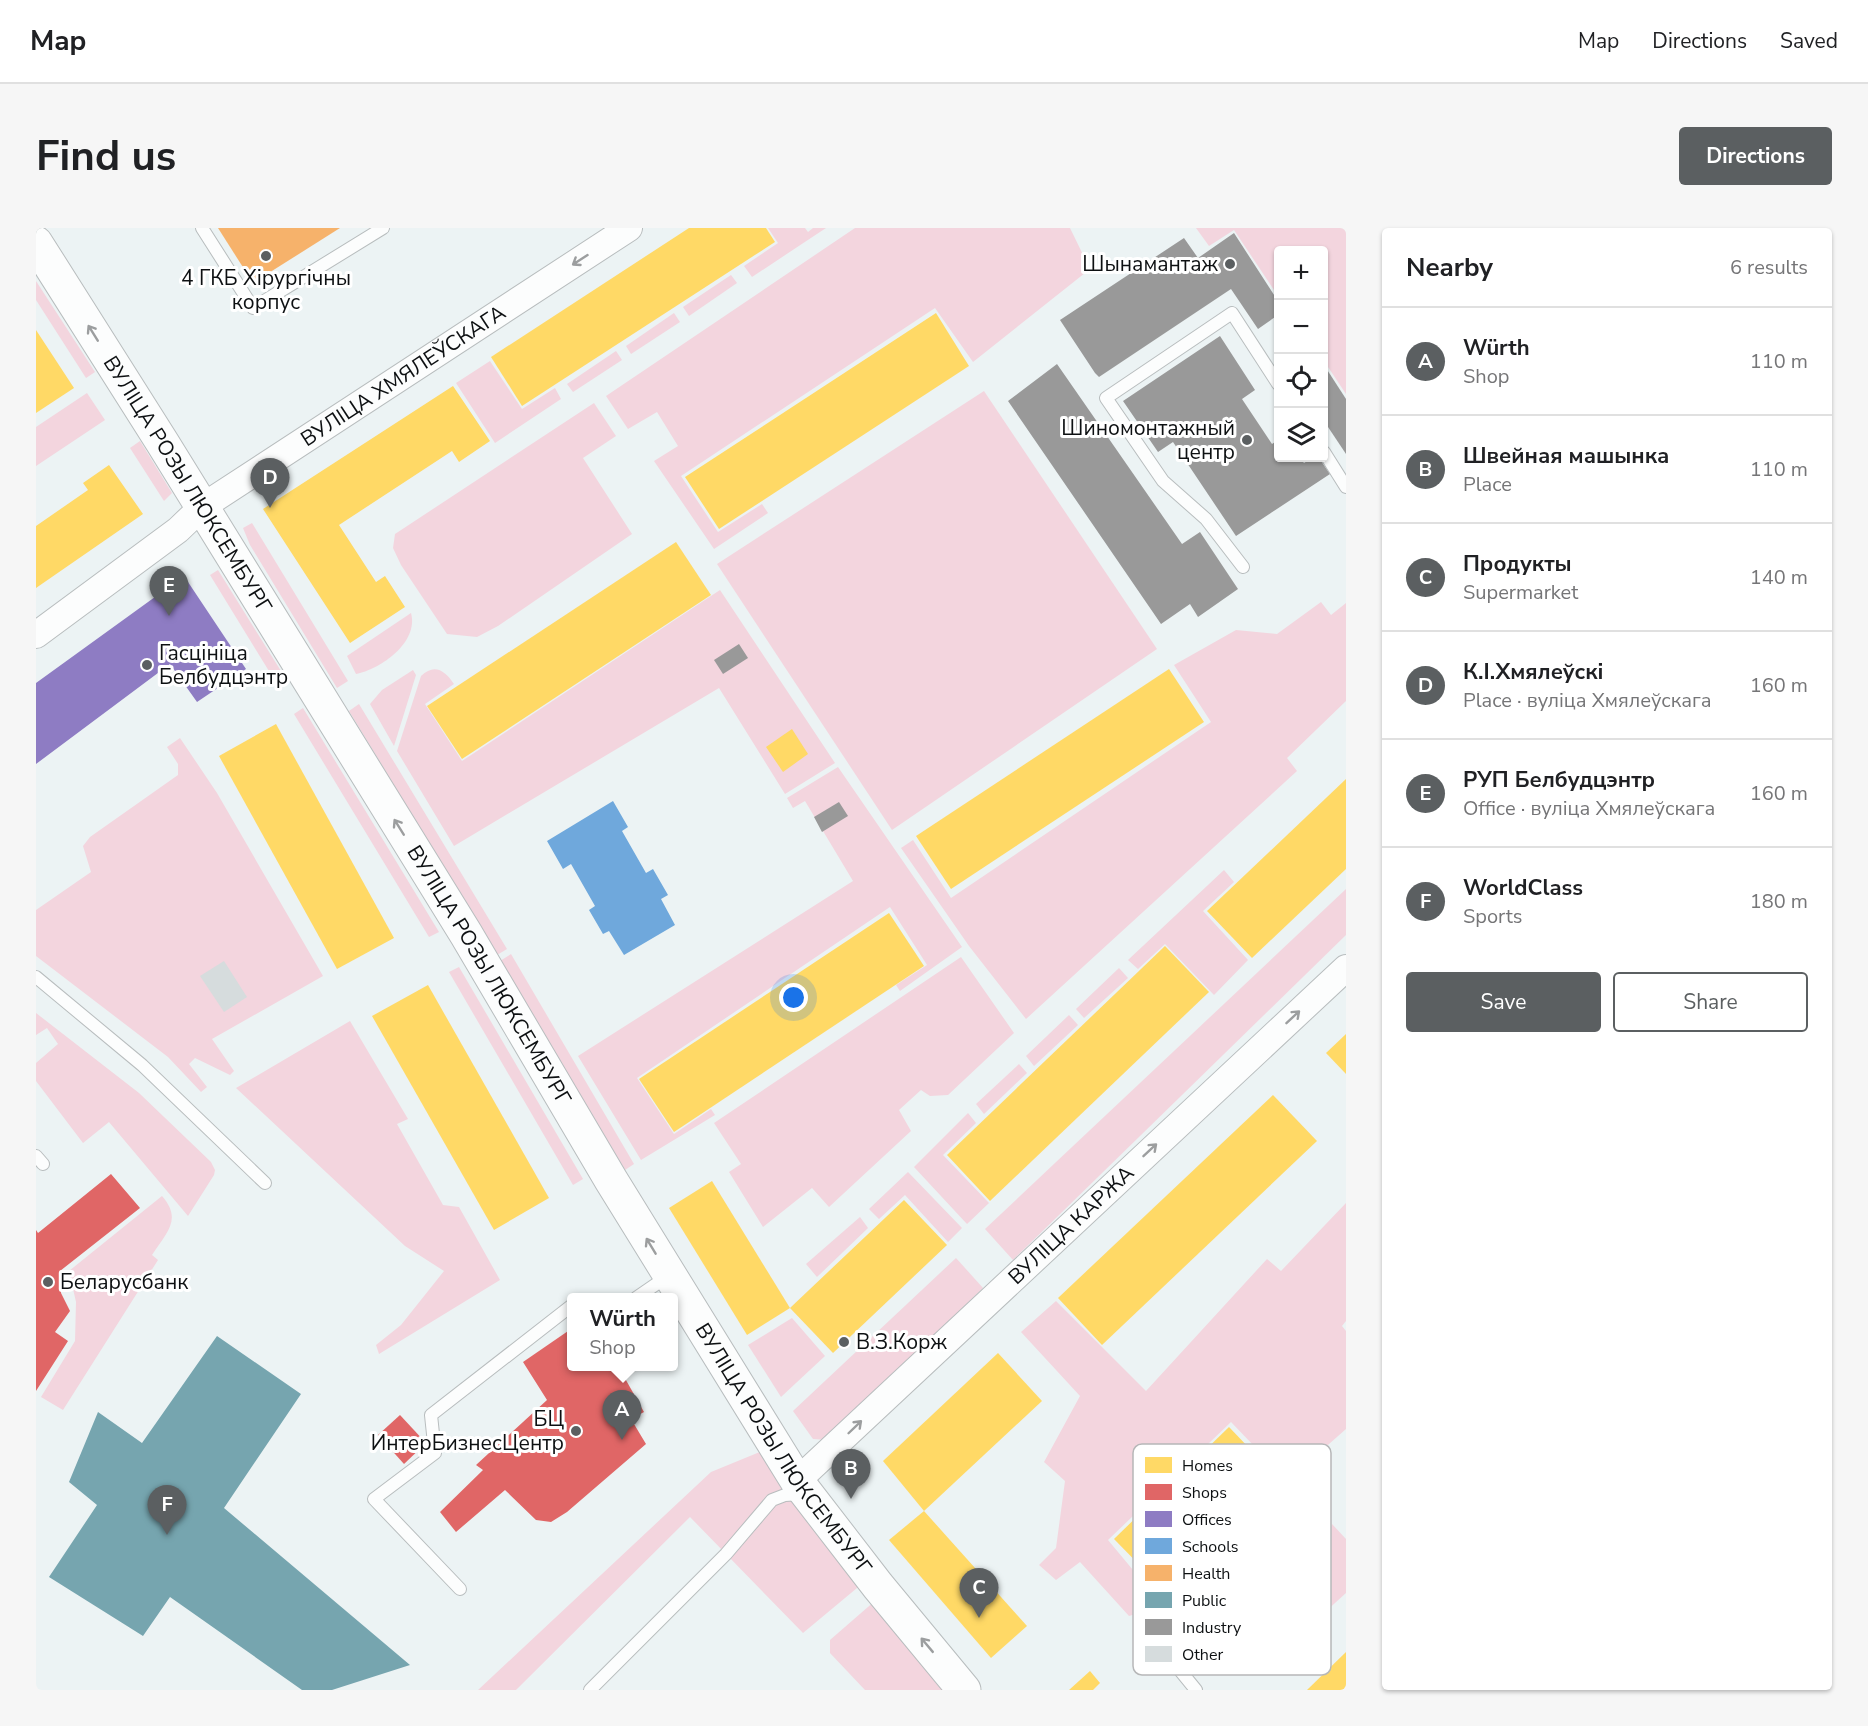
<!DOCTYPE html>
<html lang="en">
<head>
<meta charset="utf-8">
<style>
  :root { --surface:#fff; --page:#f6f6f6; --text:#202124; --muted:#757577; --line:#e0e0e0; --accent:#5b5f61 }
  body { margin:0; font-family:"Nunito Sans",sans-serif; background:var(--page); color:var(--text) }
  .controls { position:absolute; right:18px; top:18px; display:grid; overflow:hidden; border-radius:6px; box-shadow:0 2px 4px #0004 }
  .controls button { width:54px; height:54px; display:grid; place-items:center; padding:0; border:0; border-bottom:2px solid var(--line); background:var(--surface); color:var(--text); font:30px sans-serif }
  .you { position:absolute; left:758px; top:770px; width:21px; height:21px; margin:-15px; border:4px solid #fff; border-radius:50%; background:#1a73e8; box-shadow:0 0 0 9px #1a73e833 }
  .badge { display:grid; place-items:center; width:39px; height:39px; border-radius:50%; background:var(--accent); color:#fff; font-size:20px; font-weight:700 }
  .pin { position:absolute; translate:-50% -50px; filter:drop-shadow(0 2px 3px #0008) }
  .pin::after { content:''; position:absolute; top:32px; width:21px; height:18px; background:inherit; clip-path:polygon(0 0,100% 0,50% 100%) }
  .popup { position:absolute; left:531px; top:1065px; width:111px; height:78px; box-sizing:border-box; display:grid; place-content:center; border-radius:6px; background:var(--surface); filter:drop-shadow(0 2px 4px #0005); font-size:20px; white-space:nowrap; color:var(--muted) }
  .popup b { font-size:22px; color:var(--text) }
  .popup::after { content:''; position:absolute; left:50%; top:100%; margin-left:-12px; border:12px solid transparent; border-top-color:var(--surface) }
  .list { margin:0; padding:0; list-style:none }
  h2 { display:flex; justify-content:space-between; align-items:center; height:78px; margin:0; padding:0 24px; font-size:26px }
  h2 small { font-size:20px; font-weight:400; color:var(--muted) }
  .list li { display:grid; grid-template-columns:39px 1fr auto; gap:18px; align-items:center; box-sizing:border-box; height:108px; padding:0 24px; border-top:2px solid var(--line) }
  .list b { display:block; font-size:22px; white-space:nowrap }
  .list p { margin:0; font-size:20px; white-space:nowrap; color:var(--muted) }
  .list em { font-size:20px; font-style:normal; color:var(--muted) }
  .actions { display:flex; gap:12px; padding:18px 24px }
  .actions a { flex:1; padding:14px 0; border:2px solid var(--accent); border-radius:6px; text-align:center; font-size:21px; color:var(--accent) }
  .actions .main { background:var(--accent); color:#fff }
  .icon { flex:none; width:33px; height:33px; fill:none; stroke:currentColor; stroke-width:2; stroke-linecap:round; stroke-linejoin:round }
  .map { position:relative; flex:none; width:1310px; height:1462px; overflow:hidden; border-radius:6px }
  header { display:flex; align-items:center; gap:36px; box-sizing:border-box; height:84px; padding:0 30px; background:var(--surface); border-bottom:2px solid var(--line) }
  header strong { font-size:28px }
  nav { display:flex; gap:33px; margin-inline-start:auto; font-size:21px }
  .intro { display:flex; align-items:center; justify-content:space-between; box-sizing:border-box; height:144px; padding:0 36px }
  h1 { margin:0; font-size:42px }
  .button { padding:15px 27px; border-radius:6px; background:var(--accent); color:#fff; font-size:21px; font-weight:700 }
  main { display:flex; gap:36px; padding:0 36px }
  aside { flex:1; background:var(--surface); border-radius:6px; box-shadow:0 2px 4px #0004 }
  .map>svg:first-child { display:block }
</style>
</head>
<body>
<header>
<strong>Map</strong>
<nav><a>Map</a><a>Directions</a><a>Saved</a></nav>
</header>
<div class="intro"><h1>Find us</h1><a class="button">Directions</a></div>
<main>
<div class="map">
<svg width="1310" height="1462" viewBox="0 0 1310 1462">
  <rect width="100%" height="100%" fill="#ecf3f4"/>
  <g fill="#f3d5de">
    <polygon points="732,0 769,0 772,4 777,0 790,0 716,49 708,38 742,15"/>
    <polygon points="819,0 1034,0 1054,41 937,134 899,80 645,248 682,304 726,276 732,285 678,321 618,233 642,218 621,184 592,201 570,168"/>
    <polygon points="1160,0 1310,0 1310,166 1288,133 1288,22 1242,22 1242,68 1198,2 1173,18"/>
    <polygon points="695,47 701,55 653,88 647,79"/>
    <polygon points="0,53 59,144 50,150 0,72"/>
    <polygon points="638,85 644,94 595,126 590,118"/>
    <polygon points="580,123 586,132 537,164 531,156"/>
    <polygon points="454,133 486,181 519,160 525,171 459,215 420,155"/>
    <polygon points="948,163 1121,421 856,602 681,336"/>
    <polygon points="51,165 69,192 0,238 0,199"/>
    <polygon points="558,175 580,208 547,230 596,306 462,398 441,409 411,406 365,337 357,320 359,306"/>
    <polygon points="104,213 136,265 128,273 94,220"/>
    <polygon points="216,295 312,453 301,460 214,317 207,300"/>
    <polygon points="182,342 245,443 236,448 174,347"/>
    <path d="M684,362l115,173 -50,31 -66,-106 -265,158 -57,-95 24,-75c13,-13 24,-6 33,8l-29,20 37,57z"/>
    <polygon points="1285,374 1295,387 1310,375 1310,473 1251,530 1261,543 990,791 933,718 865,620 877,612 915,670 1175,494 1138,437 1200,402 1241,406"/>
    <path d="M375,385c8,29 -30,56 -55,61l-9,-18z"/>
    <polygon points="377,442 380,447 358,518 334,476 346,462"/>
    <polygon points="323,476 471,721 461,727 313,483"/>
    <polygon points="267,480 403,704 393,709 258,486"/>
    <polygon points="144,510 181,565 287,748 176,811 198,843 194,847 159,830 153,836 171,859 165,864 132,829 0,728 0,682 55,644 47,618 54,609 142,547 142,536 131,519"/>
    <polygon points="802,539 926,719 864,763 860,757 891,737 854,679 601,850 638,906 675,881 679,887 605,932 542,828 817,653 769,573 757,580 751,570"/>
    <polygon points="1188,642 1198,654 1167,683 1212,732 1178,767 1129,716 1102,741 1092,732"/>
    <polygon points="1310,661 1310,707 977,1032 949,1001"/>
    <polygon points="475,726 598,936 589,942 464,733"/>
    <polygon points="925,729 978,805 912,867 894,868 885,862 863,882 875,903 793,979 776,960 727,999 693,944 705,936 678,895"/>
    <polygon points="423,739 547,951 537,957 413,744"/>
    <polygon points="1083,740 1092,750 1048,790 1040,781"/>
    <polygon points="0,785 103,865 175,934 179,942 178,947 152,988 73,894 47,915 0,853 0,835 22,816 11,800 0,807"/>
    <polygon points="1033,787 1042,797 998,838 990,828"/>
    <polygon points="314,793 372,891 361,896 407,977 423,979 464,1052 343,1126 340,1117 365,1097 408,1043 369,1018 200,860"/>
    <polygon points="983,836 991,845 948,886 940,876"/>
    <polygon points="932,885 940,895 907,927 953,975 931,996 878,939"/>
    <polygon points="872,944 926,1000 912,1014 869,967 843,991 833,981"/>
    <path d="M126,968c21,24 4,37 -10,59l6,5 -95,150 -22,-13 34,-56 1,-39 -7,-31z"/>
    <polygon points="1310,975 1310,1093 1306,1098 1310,1103 1310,1201 1223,1278 1216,1270 1242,1243 1195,1194 1072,1312 1127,1378 1093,1388 1044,1334 1020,1352 1003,1337 1020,1320 1029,1253 1008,1234 1044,1168 985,1104 1020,1073 1110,1163 1231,1031 1245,1043"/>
    <polygon points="824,989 832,1000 781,1049 770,1036"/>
    <polygon points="920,1030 947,1060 791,1212 777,1211 757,1183"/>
    <polygon points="756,1090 789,1128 745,1169 712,1117"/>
    <polygon points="731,1221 827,1355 767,1405 654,1289 480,1462 442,1462 675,1244"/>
    <polygon points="1296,1296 1310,1311 1310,1365 1288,1385 1276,1353"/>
    <polygon points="840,1372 917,1462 829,1462 794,1425 794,1412"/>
  </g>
  <g fill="#ffd966">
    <polygon points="653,0 730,0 739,14 486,178 455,129"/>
    <polygon points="900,85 933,138 683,301 649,249"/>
    <polygon points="0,102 38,160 0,185"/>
    <polygon points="417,158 454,213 423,234 416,223 303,297 340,354 349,348 369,379 314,415 227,281"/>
    <polygon points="73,237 107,286 0,360 0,298 52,262 47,255"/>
    <polygon points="640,314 675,367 426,531 391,478"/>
    <polygon points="1133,441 1168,494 915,661 880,608"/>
    <polygon points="240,496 358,710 301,741 183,528"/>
    <polygon points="756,501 772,526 747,544 730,519"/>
    <polygon points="1310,551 1310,641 1216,730 1171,683"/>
    <polygon points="853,685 888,738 638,904 603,851"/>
    <polygon points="1129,718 1173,764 954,973 911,927"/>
    <polygon points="392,757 513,970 458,1002 336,788"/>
    <polygon points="1310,806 1310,846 1290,825"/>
    <polygon points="1237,867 1281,913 1066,1117 1022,1070"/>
    <polygon points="676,953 754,1080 711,1107 633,980"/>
    <polygon points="868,972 911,1017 797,1125 754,1080"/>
    <polygon points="962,1125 1006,1173 888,1283 847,1233"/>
    <polygon points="1193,1199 1236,1244 1121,1355 1078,1311"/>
    <polygon points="888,1283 991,1398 955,1430 853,1312"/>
    <polygon points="1310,1424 1310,1462 1271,1462"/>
    <polygon points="1054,1443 1064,1455 1057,1462 1033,1462"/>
  </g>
  <g fill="#e06666">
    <polygon points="75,946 104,980 24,1043 25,1065 34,1083 19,1104 32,1113 0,1163 0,1002 2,1005"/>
    <polygon points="535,1101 535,1138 568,1138 571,1143 582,1138 608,1184 595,1191 610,1216 531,1284 515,1294 500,1292 469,1262 420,1304 404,1284 447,1242 440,1237 511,1172 487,1134"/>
    <polygon points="364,1187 390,1215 368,1236 342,1207"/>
  </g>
  <polygon fill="#8e7cc3" points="148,348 210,441 161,474 134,436 0,536 0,455"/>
  <polygon fill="#6fa8dc" points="577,573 592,599 586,603 610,645 617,641 632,667 625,671 639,697 588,727 573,703 567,706 553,682 559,678 535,636 527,641 511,613"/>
  <polygon fill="#f6b26b" points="182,0 304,0 217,55"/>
  <polygon fill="#76a5af" points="181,1108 265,1166 188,1280 374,1437 296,1462 266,1462 134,1369 107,1408 13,1349 61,1277 33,1254 62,1184 106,1215"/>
  <g fill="#999">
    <polygon points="1198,5 1242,73 1242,87 1222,101 1195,61 1063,149 1059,145 1024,92 1148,10 1162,30"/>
    <polygon points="1184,108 1219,162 1206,171 1236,216 1242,212 1242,230 1264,230 1268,235 1276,230 1283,230 1294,246 1200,308 1137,214 1122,224 1087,173"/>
    <polygon points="1021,136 1146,316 1164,304 1202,361 1162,389 1154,376 1125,396 972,173"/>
    <polygon points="1288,137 1310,171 1310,226 1288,193"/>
    <polygon points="703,416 712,430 687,446 678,432"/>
    <polygon points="803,574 812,588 786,604 778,589"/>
  </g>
  <polygon fill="#d6dcdd" points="188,733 211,769 188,784 164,748"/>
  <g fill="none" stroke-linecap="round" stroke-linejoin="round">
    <g stroke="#b8bdbe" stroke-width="14">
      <g id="lane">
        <polyline points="166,0 217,80 347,0"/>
        <polyline points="1288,224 1310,259"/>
        <polyline points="1207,339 1170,291 1127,253 1070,170 1196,85 1242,156"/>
        <polyline points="0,749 106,837 229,955"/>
        <polyline points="0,928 7,936"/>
        <polyline points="600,1070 632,1048"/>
        <polyline points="424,1361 338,1271 399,1225 395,1187 535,1078"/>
        <polyline points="1107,1397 1160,1462"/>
        <polyline points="554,1462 690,1326 736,1272 749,1267 765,1266"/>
      </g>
    </g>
    <g stroke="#b8bdbe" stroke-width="28">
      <g id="street">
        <path id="s1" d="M0,407l142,-105 24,-23 427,-279"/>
        <path id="s2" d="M761,1253l549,-513"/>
      </g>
    </g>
    <g stroke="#b8bdbe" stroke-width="35">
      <g id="secondary">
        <path id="s3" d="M0,15l126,199 304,492 145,246 186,301 81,105 86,104"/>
      </g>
    </g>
    <use href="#lane" stroke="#fcfdfd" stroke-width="12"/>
    <use href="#street" stroke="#fcfdfd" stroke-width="26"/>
    <use href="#secondary" stroke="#fcfdfd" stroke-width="33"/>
  </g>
  <defs><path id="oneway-shaft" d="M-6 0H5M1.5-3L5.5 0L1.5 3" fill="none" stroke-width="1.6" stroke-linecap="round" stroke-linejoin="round" transform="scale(1.5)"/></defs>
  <g stroke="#9c9e9f">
    <use href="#oneway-shaft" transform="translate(544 32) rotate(147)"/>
    <use href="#oneway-shaft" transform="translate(57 105) rotate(-122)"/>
    <use href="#oneway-shaft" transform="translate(363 599) rotate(-122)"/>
    <use href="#oneway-shaft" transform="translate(1257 789) rotate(-43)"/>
    <use href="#oneway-shaft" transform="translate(1114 922) rotate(-43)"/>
    <use href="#oneway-shaft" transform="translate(615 1018) rotate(-121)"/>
    <use href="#oneway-shaft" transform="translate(819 1199) rotate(-44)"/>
    <use href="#oneway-shaft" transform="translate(891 1417) rotate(-130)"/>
  </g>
  <g fill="#5b5f61" stroke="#fff" stroke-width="2">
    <circle cx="230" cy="28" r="6"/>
    <circle cx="1194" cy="36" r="6"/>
    <circle cx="1211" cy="212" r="6"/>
    <circle cx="111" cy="437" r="6"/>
    <circle cx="12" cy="1054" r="6"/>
    <circle cx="808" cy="1114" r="6"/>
    <circle cx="540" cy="1203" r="6"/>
  </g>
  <g text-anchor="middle" stroke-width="6" stroke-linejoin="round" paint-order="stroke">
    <g font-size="21" fill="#0d1012" stroke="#fff" text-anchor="end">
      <text x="1182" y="43">Шынамантаж</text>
      <text x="230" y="57" text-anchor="middle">4 ГКБ Хірургічны<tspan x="230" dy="24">корпус</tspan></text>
      <text x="1199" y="207">Шиномонтажный<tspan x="1199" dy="24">центр</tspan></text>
      <text x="123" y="432" text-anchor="start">Гасцініца<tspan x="123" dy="24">Белбудцэнтр</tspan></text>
      <text x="24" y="1061" text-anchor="start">Беларусбанк</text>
      <text x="820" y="1121" text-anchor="start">В.З.Корж</text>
      <text x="528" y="1198">БЦ<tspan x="528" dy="24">ИнтерБизнесЦентр</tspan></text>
    </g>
    <g font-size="21" fill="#0d1012" stroke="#fff">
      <text dy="7" stroke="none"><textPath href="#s1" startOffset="450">ВУЛІЦА ХМЯЛЕЎСКАГА</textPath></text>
      <text dy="7" stroke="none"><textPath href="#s3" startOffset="285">ВУЛІЦА РОЗЫ ЛЮКСЕМБУРГ</textPath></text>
      <text dy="7" stroke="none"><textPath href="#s3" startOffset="861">ВУЛІЦА РОЗЫ ЛЮКСЕМБУРГ</textPath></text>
      <text dy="7" stroke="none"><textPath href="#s2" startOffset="375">ВУЛІЦА КАРЖА</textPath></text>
      <text dy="7" stroke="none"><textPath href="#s3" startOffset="1419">ВУЛІЦА РОЗЫ ЛЮКСЕМБУРГ</textPath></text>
    </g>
  </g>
  <rect x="1097" y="1216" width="198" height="231" rx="9" fill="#fff" stroke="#b6b7b8" stroke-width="1.5"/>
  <rect x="1109" y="1229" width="27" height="16" fill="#ffd966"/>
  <rect x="1109" y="1256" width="27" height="16" fill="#e06666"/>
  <rect x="1109" y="1283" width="27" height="16" fill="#8e7cc3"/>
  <rect x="1109" y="1310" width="27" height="16" fill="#6fa8dc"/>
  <rect x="1109" y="1337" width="27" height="16" fill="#f6b26b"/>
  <rect x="1109" y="1364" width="27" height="16" fill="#76a5af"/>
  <rect x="1109" y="1391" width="27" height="16" fill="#999"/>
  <rect x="1109" y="1418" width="27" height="16" fill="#d6dcdd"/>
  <g font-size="16" fill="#0d1012">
    <text x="1146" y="1243">Homes</text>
    <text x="1146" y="1270">Shops</text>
    <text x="1146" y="1297">Offices</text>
    <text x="1146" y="1324">Schools</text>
    <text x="1146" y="1351">Health</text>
    <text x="1146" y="1378">Public</text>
    <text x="1146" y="1405">Industry</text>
    <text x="1146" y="1432">Other</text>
  </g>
</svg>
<div class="controls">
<button>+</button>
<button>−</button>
<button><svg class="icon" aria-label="locate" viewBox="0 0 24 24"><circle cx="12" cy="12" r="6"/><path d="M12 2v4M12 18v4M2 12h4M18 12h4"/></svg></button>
<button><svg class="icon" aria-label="layers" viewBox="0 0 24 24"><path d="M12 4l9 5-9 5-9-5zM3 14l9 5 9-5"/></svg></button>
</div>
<div class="you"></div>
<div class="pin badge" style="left:586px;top:1212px">A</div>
<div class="popup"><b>Würth</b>Shop</div>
<div class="pin badge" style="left:815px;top:1271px">B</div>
<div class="pin badge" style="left:943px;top:1390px">C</div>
<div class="pin badge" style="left:234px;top:280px">D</div>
<div class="pin badge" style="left:133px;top:388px">E</div>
<div class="pin badge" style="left:131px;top:1307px">F</div>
</div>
<aside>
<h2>Nearby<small>6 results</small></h2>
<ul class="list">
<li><span class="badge">A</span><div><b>Würth</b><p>Shop</p></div><em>110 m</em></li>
<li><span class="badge">B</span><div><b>Швейная машынка</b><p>Place</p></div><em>110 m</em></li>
<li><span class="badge">C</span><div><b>Продукты</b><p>Supermarket</p></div><em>140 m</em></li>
<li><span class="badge">D</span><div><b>К.І.Хмялеўскі</b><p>Place · вуліца Хмялеўскага</p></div><em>160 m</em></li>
<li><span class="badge">E</span><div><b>РУП Белбудцэнтр</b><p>Office · вуліца Хмялеўскага</p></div><em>160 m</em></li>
<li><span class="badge">F</span><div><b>WorldClass</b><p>Sports</p></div><em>180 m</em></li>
</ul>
<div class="actions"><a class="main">Save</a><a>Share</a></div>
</aside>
</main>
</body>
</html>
